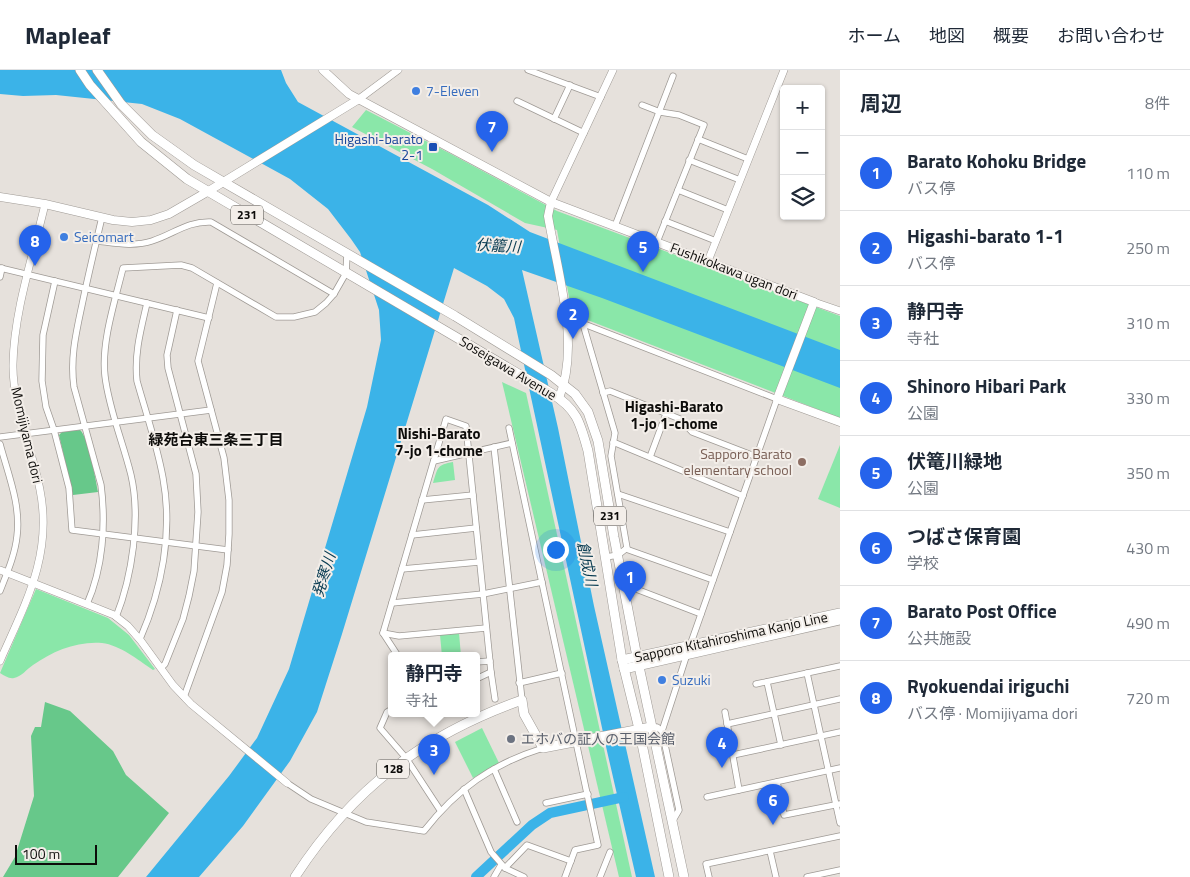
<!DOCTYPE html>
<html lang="ja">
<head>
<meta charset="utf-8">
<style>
  :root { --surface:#fff; --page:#f6f6f7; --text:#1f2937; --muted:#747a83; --line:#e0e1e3; --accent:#2563eb }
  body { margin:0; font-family:"Titillium Web","Noto Sans JP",sans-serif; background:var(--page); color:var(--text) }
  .controls { position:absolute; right:15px; top:15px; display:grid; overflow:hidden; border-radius:5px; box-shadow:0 1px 4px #0004 }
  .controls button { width:45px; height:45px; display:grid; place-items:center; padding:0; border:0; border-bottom:1px solid var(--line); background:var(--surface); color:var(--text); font:25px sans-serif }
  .scale { position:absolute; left:15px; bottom:12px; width:82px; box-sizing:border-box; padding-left:5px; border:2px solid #0d0c0a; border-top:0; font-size:14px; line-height:18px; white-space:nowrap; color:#0d0c0a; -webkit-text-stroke:4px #f3eee9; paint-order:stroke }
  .you { position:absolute; left:555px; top:479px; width:18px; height:18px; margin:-12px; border:4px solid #fff; border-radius:50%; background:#1a73e8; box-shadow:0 0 0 8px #1a73e833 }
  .badge { display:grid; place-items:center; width:32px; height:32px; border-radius:50%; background:var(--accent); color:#fff; font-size:16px; font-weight:700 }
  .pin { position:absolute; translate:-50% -41px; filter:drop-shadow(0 1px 2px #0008) }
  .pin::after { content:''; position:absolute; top:26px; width:18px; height:15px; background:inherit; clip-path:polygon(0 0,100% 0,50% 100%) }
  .popup { position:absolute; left:388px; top:582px; width:92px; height:65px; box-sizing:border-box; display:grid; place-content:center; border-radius:5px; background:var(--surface); filter:drop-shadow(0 1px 4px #0005); font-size:16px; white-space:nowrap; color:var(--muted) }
  .popup b { font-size:19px; color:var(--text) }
  .popup::after { content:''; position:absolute; left:50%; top:100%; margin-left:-10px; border:10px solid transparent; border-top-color:var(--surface) }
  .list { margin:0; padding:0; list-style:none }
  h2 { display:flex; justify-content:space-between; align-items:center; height:65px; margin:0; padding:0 20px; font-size:21px }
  h2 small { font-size:16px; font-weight:400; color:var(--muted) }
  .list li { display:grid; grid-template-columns:32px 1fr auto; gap:15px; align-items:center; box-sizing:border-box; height:75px; padding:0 20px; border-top:1px solid var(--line) }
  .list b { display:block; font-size:19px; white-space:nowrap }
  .list p { margin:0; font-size:16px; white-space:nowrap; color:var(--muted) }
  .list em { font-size:16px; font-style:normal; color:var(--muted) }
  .icon { flex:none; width:28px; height:28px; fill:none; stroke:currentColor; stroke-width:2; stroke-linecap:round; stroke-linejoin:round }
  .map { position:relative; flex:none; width:840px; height:807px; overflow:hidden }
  header { display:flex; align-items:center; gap:30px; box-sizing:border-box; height:70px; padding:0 25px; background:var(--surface); border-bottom:1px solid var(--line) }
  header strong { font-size:24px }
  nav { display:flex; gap:28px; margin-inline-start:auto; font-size:18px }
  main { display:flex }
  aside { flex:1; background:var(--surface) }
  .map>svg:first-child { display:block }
</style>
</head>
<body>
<header>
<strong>Mapleaf</strong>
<nav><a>ホーム</a><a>地図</a><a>概要</a><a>お問い合わせ</a></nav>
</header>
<main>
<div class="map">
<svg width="840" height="807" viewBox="0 0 840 807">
  <rect width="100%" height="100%" fill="#e6e1dc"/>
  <g fill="#8ae7a9">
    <polygon points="366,40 451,84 557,141 840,246 840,348 572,244 557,160 525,153 432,99 352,57"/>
    <polygon points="502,312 526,323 632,807 619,807"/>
    <polygon points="840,375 840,438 818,429"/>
    <path d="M453,392l2,18 -22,3c5,-16 4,-18 20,-21z"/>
    <path d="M36,519l72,29 21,17 26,34 -2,1c-15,-10 -33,-25 -51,-27 -25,-2 -49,8 -69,22 -6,4 -12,12 -19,13 -5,1 -9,-2 -14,-5z"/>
    <polygon points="459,563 461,586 442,586 440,565"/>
    <polygon points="482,658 499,693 473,708 455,672"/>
  </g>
  <g fill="#67c88a">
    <path d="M80,360c8,6 16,51 18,62l-25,3 -14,-60 3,-3z"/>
    <polygon points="45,632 70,641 113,681 126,705 169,743 118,807 3,807 15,787 34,726 31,666 35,657 41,657"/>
  </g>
  <polygon fill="#3bb3e8" points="0,0 281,0 286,13 298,32 488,135 530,162 840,280 840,318 602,228 522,200 558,358 594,536 655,807 636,807 607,681 514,248 504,229 487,216 454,198 342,564 317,642 290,691 243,756 199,807 146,807 229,706 257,668 289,599 367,337 381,270 379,240 360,182 351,169 328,139 290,109 180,49 142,34 56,25 23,26 0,24"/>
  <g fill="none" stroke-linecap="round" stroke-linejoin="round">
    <polyline stroke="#3bb3e8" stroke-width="10" points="476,807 532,755 550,743 624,727"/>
    <g stroke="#9f9a95" stroke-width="7">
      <g id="minor">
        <polyline points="528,0 601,27"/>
        <polyline points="517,31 584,63"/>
        <polyline points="642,35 660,42 679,45 704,55 657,172"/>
        <polyline points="554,49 570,15"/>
        <polyline points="698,69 748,89"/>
        <polyline points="689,90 740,110"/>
        <polyline points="678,120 728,140"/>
        <polyline points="665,151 716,171"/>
        <polyline points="615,156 673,6"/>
        <path d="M97,171c18,2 37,6 55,0 22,-7 35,-20 59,-19l123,72"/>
        <polyline points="0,198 209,248"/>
        <polyline points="0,207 2,198"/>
        <polyline points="55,211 43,265 42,311 46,337 54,360 69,418 72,460 228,480"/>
        <polyline points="566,247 777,329 687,584 662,661"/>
        <polyline points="583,254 615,363 611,386 627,478 618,485 606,487"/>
        <polyline points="603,323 610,321 680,349 692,362 757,387"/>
        <polyline points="509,358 598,775 575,780 565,807"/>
        <polyline points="0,367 211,340"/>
        <polyline points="613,372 743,426"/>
        <path d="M0,374c8,30 21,61 17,92 -2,19 -10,37 -17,55"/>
        <polyline points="494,377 522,630"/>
        <polyline points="650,387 666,344"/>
        <polyline points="434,391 512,373"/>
        <polyline points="618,424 730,462"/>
        <polyline points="422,430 473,425"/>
        <polyline points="412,465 476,458"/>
        <polyline points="626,479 713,510"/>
        <polyline points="402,499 479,492"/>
        <polyline points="623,514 701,544"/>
        <polyline points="392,533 483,524 542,512"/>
        <path d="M87,534c16,-36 19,-80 14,-119l-27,-98c-4,-29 2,-54 8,-82 6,-29 13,-58 20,-88"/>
        <path d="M116,547c16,-40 25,-99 15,-142 -8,-33 -22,-65 -26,-99 -4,-33 10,-75 18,-108l58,-3 11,3 84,49h18l21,-5 11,-9 8,-9 12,-21 1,-19"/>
        <polyline points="383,563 399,566 486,558"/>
        <path d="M140,569c22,-50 33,-107 23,-161 -6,-33 -17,-65 -26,-97 -3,-27 4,-52 10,-78"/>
        <polyline points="398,586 383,563 446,349 466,356 491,602 476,609"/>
        <polyline points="476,592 490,591"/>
        <polyline points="161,598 165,594 183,549 189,526 194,501 198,442 196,404 168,298 167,285 177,240"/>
        <polyline points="491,602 495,629"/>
        <polyline points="807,603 840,753"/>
        <polyline points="767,612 781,675"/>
        <polyline points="519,613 562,603"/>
        <polyline points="756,614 840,596"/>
        <polyline points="184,627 222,522 227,495 229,464 229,430 224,388 198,291 217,213"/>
        <polyline points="392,639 387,642 380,658 406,688 440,740"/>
        <polyline points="725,642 739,720"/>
        <polyline points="727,654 840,629"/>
        <polyline points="651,657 657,657 662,661 679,740 672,752"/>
        <polyline points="733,685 840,662"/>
        <polyline points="494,699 517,752"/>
        <polyline points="777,712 784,745 840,734"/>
        <path d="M287,713l24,16 55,23 58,9c33,-42 68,-67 119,-83"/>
        <polyline points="464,719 491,782 505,798 524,807"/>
        <polyline points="707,727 840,698"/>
        <polyline points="546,733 588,724"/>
        <polyline points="770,781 776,807"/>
        <polyline points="505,798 527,775 571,791"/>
        <polyline points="494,807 501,795"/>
        <polyline points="600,807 610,782"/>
        <polyline points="709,807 706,794 840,766"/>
        <polyline points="807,807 840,800"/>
      </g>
    </g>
    <g stroke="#9f9a95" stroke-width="8">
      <g id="tertiary">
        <polyline points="359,29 398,0"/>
        <polyline points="551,132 613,0"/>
        <polyline points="708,191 784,0"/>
        <polyline points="814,232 840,241"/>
        <polyline points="0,500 99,539 114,545 128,556 141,571 173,615 191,634 287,713"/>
        <path d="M0,591c25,-57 53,-106 40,-171 -7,-38 -28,-87 -27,-126 1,-53 20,-108 32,-160"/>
      </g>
    </g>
    <g stroke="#9f9a95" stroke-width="9">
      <g id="secondary">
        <polyline points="323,0 349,24 551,132 814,232 777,329 840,352"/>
        <polyline points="0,127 45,134 113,150 132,152 151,150 169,144 207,122 359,29"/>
        <path d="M551,132l-3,14c9,54 33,129 11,182"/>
      </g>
    </g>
    <g stroke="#9f9a95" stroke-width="10">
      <g id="primary">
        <polyline points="622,590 840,543"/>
        <polyline points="624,599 840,550"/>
        <path d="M295,807c57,-88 128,-142 227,-177l2,14 19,34 108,-21"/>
      </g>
    </g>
    <g stroke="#9f9a95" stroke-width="10">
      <g id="trunk">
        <path d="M80,0l10,15 51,57 46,37 364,214c26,16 29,29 37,58l34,209 17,69 30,148"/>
        <polyline points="97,0 121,34 152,65 194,95 455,246 551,305 575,324 588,342 598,371 614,467 637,587 684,807"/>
      </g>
    </g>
    <use href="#minor" stroke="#fff" stroke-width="5.5"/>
    <use href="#tertiary" stroke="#fff" stroke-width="7"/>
    <use href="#secondary" stroke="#fff" stroke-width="8"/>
    <use href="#primary" stroke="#fff" stroke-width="9"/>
    <use href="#trunk" stroke="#fff" stroke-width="9"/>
  </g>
  <g fill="#3f7fe0" stroke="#f3eee9" stroke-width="2">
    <circle cx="416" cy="21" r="5"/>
    <circle cx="64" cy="167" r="5"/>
    <circle cx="662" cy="610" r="5"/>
  </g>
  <rect fill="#1a4fb4" stroke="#f3eee9" stroke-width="2" x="428" y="72" width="10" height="10" rx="2.5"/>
  <circle fill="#8d6e63" stroke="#f3eee9" stroke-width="2" cx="802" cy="392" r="5"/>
  <circle fill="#6b7280" stroke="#f3eee9" stroke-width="2" cx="511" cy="669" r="5"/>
  <g text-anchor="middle" stroke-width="4" stroke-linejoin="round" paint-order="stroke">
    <g fill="#f3eee9" stroke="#52504d" stroke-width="1">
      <rect x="231" y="135.5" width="32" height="19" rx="4"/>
      <rect x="594" y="436.5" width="32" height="19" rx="4"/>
      <rect x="377" y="689.5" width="32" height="19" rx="4"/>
    </g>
    <g font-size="12" font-weight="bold" fill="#0d0c0a">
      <text x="247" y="149">231</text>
      <text x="610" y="450">231</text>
      <text x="393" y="703">128</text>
    </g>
    <g font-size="14" fill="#366cbe" stroke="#f3eee9" text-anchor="start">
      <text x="426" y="26">7-Eleven</text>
      <text x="74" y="172">Seicomart</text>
      <text x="672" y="615">Suzuki</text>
    </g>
    <g font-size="14" fill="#164399" stroke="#f3eee9" text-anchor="end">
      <text x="423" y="74">Higashi-barato<tspan x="423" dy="16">2-1</tspan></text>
    </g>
    <g font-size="14" fill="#0d0c0a" stroke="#f3eee9">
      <text transform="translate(734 201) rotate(21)" y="5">Fushikokawa ugan dori</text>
      <text transform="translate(508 298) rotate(31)" y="5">Soseigawa Avenue</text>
      <text transform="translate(27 365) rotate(77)" y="5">Momijiyama dori</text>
      <text transform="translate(731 567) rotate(-12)" y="5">Sapporo Kitahiroshima Kanjo Line</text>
    </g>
    <g font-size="14" fill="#785e54" stroke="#f3eee9" text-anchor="end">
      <text x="792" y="389">Sapporo Barato<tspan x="792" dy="16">elementary school</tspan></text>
    </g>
    <g font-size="14" fill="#5b616d" stroke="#f3eee9" text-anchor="start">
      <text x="521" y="674">エホバの証人の王国会館</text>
    </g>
    <g font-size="15" font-style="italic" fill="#083b51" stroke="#f3eee9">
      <text transform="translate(498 176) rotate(3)" y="5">伏籠川</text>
      <text transform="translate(587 494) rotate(78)" y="5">創成川</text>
      <text transform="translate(324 505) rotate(-73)" y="5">発寒川</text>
    </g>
    <g font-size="15" font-weight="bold" fill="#0d0c0a" stroke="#f3eee9">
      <text x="674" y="342">Higashi-Barato<tspan x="674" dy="17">1-jo 1-chome</tspan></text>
      <text x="439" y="369">Nishi-Barato<tspan x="439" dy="17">7-jo 1-chome</tspan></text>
      <text x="216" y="375">緑苑台東三条三丁目</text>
    </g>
  </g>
</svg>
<div class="controls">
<button>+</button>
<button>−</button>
<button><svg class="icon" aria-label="layers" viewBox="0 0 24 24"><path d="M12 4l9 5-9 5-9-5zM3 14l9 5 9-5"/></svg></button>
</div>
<div class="scale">100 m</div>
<div class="you"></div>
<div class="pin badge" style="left:630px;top:532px">1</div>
<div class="pin badge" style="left:573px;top:269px">2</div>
<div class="pin badge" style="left:434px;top:705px">3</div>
<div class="popup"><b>静円寺</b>寺社</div>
<div class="pin badge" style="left:722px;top:698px">4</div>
<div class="pin badge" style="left:643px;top:202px">5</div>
<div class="pin badge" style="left:773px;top:755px">6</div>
<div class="pin badge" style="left:492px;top:82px">7</div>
<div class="pin badge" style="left:35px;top:196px">8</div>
</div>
<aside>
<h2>周辺<small>8件</small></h2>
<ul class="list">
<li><span class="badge">1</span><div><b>Barato Kohoku Bridge</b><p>バス停</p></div><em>110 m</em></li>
<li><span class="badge">2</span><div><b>Higashi-barato 1-1</b><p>バス停</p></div><em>250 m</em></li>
<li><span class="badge">3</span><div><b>静円寺</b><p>寺社</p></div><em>310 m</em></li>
<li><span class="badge">4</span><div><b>Shinoro Hibari Park</b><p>公園</p></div><em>330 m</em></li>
<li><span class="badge">5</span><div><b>伏篭川緑地</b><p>公園</p></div><em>350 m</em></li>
<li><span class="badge">6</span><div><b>つばさ保育園</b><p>学校</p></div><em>430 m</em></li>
<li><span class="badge">7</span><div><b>Barato Post Office</b><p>公共施設</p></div><em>490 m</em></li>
<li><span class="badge">8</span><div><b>Ryokuendai iriguchi</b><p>バス停 · Momijiyama dori</p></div><em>720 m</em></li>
</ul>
</aside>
</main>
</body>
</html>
